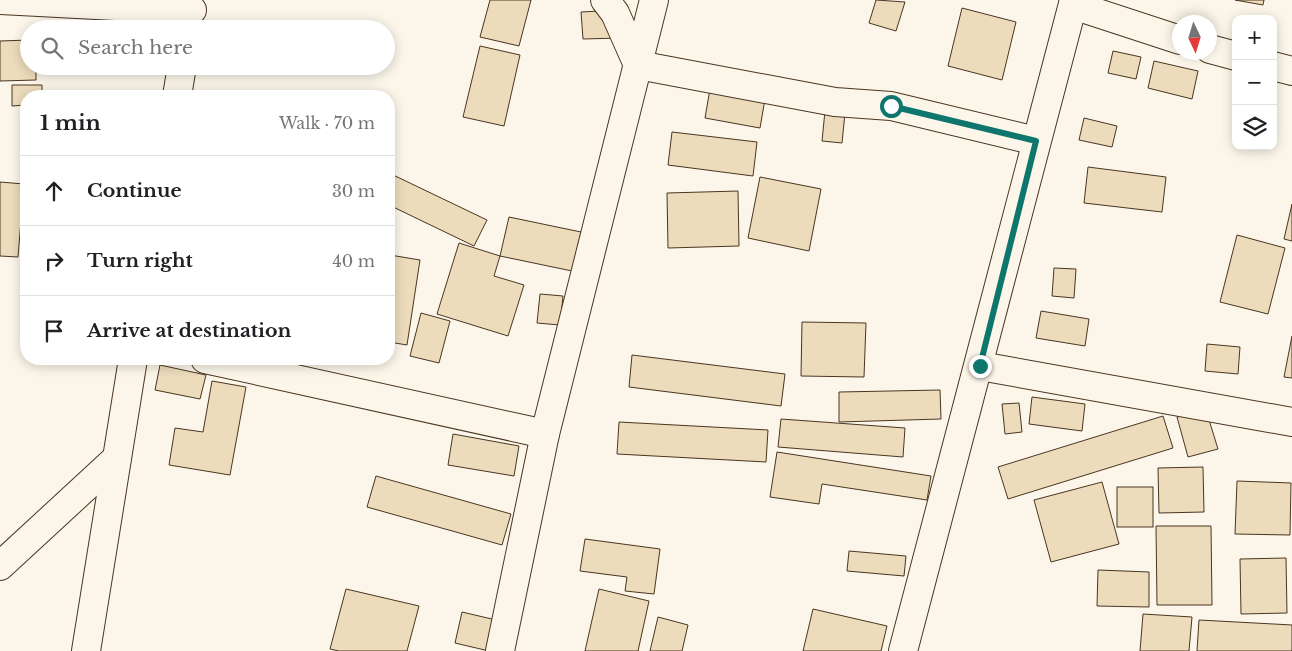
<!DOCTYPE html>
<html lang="en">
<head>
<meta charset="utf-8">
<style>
  :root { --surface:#fff; --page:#f2f2f2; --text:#202124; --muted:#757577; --line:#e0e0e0 }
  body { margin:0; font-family:"Libre Baskerville",serif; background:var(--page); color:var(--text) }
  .controls { position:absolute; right:15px; top:15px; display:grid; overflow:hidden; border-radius:10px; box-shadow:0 2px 12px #0003 }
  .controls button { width:45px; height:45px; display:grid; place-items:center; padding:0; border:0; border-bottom:1px solid var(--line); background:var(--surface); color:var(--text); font:25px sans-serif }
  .compass { position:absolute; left:1172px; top:15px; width:45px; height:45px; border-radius:50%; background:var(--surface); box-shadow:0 2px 12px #0003; rotate:176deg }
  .stop { position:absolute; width:15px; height:15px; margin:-11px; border:4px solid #0f766e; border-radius:50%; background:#fff }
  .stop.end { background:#0f766e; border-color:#fff; box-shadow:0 1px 5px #0008 }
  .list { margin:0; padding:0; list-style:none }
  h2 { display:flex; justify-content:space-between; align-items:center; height:65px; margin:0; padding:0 20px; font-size:21px }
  h2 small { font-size:16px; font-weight:400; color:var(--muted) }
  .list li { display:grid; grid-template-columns:32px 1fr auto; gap:15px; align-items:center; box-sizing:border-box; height:70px; padding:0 20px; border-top:1px solid var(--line) }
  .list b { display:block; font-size:19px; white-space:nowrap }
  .list em { font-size:16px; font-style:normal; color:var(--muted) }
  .icon { flex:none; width:28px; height:28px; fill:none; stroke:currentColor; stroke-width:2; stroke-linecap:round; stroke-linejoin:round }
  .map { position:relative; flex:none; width:1292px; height:651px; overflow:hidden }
  .search { position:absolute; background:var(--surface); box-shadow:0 2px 12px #0003; left:20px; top:20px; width:375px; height:55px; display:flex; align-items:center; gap:12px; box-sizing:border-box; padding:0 18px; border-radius:28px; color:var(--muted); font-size:19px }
  .panel { position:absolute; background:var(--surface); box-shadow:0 2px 12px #0003; left:20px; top:90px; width:375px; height:275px; border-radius:20px }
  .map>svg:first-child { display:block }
</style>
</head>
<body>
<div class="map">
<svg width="1292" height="651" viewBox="0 0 1292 651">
  <rect width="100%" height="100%" fill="#fbf6e9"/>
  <g fill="#ecdcbc" stroke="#4a3520">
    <polygon points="490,0 531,0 519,46 480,37"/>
    <polygon points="876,0 905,2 896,31 869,23"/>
    <polygon points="1235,0 1264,0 1263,5"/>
    <polygon points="962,8 1016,22 1002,80 948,66"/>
    <polygon points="619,10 620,38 583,39 581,12"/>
    <polygon points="61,23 81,24 81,29 61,29"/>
    <polygon points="29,40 29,66 36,66 36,80 0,81 0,41"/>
    <polygon points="480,46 520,55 504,126 463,117"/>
    <polygon points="1113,51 1141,57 1136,79 1108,73"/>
    <polygon points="1154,61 1198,71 1192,99 1148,88"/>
    <polygon points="12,85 42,85 42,96 26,96 26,105 12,106"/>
    <polygon points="710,89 765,99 760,128 705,118"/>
    <polygon points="825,111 845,113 842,143 822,141"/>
    <polygon points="1084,118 1117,126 1112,147 1079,140"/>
    <polygon points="672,132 757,142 753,176 668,165"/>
    <polygon points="1088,167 1166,177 1162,212 1084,203"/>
    <polygon points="389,173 487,220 474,246 389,205"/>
    <polygon points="760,177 821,189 809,251 748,238"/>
    <polygon points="0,182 24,184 18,257 0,256"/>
    <polygon points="738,191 739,246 668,248 667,193"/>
    <polygon points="1292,204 1292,241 1284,239"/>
    <polygon points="509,217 581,232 572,271 500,256"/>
    <polygon points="1237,235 1285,248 1268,314 1220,302"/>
    <polygon points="459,243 500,256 494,276 524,285 508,336 437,314"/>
    <polygon points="390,255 420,260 407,345 389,342"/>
    <polygon points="1054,268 1076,269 1074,298 1052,296"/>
    <polygon points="540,294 563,296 560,325 537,323"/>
    <polygon points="1041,311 1089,319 1085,346 1036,338"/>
    <polygon points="421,313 450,321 439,363 410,356"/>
    <polygon points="802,322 866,323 864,377 801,376"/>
    <polygon points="1292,336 1292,378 1284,377"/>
    <polygon points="1207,344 1240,347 1238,374 1205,371"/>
    <polygon points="632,355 785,374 781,406 629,387"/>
    <polygon points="160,365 206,375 200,399 155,390"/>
    <polygon points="212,381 246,387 230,475 169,465 175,428 203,432"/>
    <polygon points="940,390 941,419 839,422 839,392"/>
    <polygon points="1032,397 1085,404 1082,431 1029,424"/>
    <polygon points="1019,403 1022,432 1005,434 1002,404"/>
    <polygon points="1206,410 1218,449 1188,457 1177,417"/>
    <polygon points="1163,416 1173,448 1008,499 998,467"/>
    <polygon points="781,419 905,428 903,457 778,447"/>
    <polygon points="619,422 768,430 766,462 617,454"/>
    <polygon points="453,434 519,446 514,476 448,465"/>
    <polygon points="777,452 931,476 927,500 822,484 819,504 770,497"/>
    <polygon points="1203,467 1204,512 1159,513 1158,468"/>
    <polygon points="376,476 511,514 502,545 367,507"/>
    <polygon points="1237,481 1291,483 1290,535 1235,534"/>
    <polygon points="1102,482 1119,544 1051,562 1034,500"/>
    <rect x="1117" y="487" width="36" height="40"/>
    <polygon points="1156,526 1211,526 1212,605 1157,605"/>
    <polygon points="585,539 660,549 654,594 625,591 627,577 580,571"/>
    <polygon points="849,551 906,556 904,576 847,571"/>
    <polygon points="1286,558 1287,613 1241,614 1240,559"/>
    <polygon points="1098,570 1149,572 1149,607 1097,606"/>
    <polygon points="346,589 419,606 407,651 339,651 330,649"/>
    <polygon points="599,589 649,601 638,651 585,651"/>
    <polygon points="813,609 887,626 881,651 803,651"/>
    <polygon points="462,612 496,620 489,651 455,643"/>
    <polygon points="1143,614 1192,617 1189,651 1140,651"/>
    <polygon points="658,617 688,625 682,651 650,651"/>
    <polygon points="1199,620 1292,625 1292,651 1197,651"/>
  </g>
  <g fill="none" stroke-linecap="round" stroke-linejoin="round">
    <g stroke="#4a3520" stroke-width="30">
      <g id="minor">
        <polyline points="0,0 192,10"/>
        <polyline points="605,0 615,13 638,65 835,102 891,106 1036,141"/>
        <polyline points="1073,5 1180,40"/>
        <polyline points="1210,49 1236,56"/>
        <polyline points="1273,66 1292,71"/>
        <polyline points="177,96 182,66"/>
        <polyline points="205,359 545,434"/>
        <polyline points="980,366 1292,422"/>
        <polyline points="0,566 117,458"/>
        <polyline points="86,651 133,359"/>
        <polyline points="500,651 545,434 654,0"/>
        <polyline points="903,651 1074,0"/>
      </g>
    </g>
    <use href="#minor" stroke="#fbf6e9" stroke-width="28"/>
  </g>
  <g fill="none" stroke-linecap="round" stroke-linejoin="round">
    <polyline stroke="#0f766e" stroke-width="6" points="891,106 1036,141 980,366"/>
  </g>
</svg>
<div class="controls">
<button>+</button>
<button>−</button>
<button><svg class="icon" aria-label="layers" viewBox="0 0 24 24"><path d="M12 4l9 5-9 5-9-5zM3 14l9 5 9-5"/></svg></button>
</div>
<svg class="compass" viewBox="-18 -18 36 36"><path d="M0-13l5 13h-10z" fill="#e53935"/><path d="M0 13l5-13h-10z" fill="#757577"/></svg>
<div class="stop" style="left:891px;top:106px"></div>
<div class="stop end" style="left:980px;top:366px"></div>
<div class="search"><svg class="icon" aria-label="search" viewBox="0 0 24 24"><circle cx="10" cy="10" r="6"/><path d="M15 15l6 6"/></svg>Search here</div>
<section class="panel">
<h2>1 min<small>Walk · 70 m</small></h2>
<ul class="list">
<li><svg class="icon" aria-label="ahead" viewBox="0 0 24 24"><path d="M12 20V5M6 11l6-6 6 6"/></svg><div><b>Continue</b></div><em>30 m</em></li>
<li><svg class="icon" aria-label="right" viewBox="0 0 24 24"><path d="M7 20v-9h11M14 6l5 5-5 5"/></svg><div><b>Turn right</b></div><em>40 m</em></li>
<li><svg class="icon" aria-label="arrive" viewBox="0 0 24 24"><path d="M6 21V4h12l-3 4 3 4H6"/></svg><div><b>Arrive at destination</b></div></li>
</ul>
</section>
</div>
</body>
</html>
